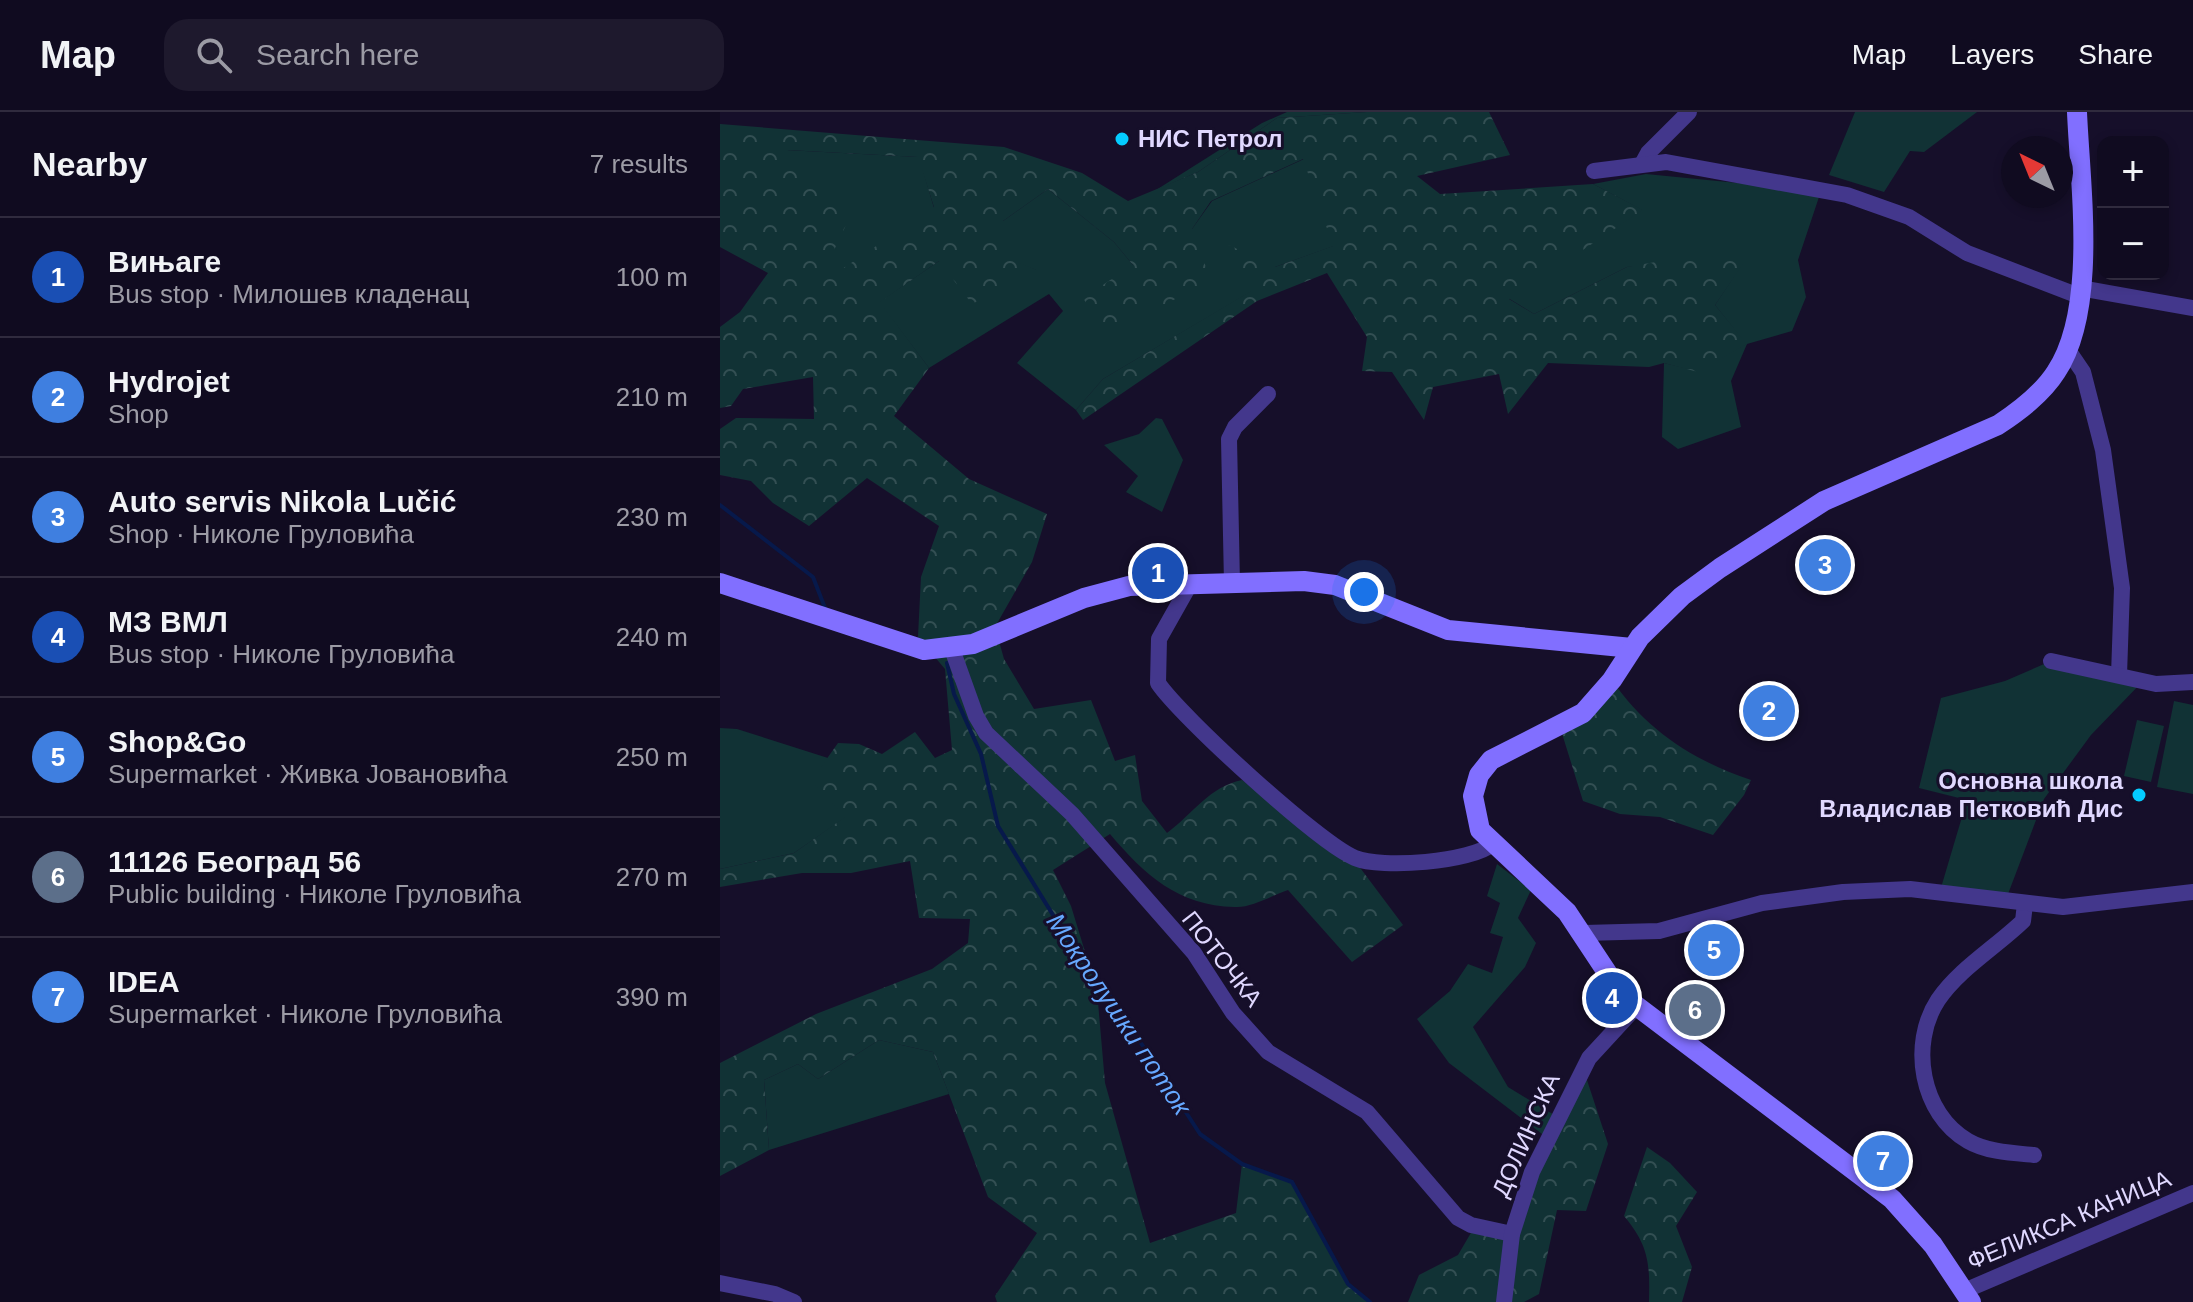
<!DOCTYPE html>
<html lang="en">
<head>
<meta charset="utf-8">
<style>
  :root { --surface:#100b20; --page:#1e192d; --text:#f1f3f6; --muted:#9c9ba5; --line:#302b3e; --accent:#d93025 }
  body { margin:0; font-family:Arial,sans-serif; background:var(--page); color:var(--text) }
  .controls { position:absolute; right:24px; top:24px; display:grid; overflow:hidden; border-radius:16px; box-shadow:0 4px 12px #0003 }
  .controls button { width:72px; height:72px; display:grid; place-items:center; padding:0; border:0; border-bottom:2px solid var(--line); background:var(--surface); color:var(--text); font:40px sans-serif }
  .compass { position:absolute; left:1281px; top:24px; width:72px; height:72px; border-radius:50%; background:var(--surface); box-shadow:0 4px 12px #0003; rotate:317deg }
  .you { position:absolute; left:644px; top:480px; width:28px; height:28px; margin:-20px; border:6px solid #fff; border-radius:50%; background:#1a73e8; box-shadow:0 0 0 12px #1a73e833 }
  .badge { display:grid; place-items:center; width:52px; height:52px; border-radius:50%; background:var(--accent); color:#fff; font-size:26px; font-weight:700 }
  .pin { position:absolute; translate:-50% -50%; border:4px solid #fff; box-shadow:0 2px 8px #0006 }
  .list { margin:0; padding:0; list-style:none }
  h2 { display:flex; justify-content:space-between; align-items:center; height:104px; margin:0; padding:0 32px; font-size:34px }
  h2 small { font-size:26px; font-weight:400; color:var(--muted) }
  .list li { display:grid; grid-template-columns:52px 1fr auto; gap:24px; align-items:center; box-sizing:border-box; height:120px; padding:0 32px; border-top:2px solid var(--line) }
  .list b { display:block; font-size:30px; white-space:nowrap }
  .list p { margin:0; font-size:26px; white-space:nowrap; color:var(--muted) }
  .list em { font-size:26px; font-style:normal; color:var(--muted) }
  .icon { flex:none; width:44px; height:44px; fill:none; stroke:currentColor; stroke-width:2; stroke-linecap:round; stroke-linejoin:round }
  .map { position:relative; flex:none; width:1473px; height:1190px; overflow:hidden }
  header { display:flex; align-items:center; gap:48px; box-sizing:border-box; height:112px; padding:0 40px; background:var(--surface); border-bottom:2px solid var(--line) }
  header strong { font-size:38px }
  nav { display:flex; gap:44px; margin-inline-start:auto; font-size:28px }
  .search { width:560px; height:72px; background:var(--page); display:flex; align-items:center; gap:20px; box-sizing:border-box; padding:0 28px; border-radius:24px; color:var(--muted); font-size:30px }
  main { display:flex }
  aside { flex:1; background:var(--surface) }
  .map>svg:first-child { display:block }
</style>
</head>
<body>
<header>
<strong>Map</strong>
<div class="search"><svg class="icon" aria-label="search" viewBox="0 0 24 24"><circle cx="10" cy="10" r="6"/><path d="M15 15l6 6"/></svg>Search here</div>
<nav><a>Map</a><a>Layers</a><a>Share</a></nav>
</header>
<main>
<aside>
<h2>Nearby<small>7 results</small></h2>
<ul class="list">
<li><span class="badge" style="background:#1a4fb4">1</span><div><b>Вињаге</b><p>Bus stop · Милошев кладенац</p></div><em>100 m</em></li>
<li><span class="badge" style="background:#3f7fe0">2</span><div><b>Hydrojet</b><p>Shop</p></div><em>210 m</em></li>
<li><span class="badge" style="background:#3f7fe0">3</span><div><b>Auto servis Nikola Lučić</b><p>Shop · Николе Груловића</p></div><em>230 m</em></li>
<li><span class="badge" style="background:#1a4fb4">4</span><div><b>МЗ ВМЛ</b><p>Bus stop · Николе Груловића</p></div><em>240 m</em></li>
<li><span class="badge" style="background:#3f7fe0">5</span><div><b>Shop&amp;Go</b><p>Supermarket · Живка Јовановића</p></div><em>250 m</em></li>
<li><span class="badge" style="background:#5c6f8a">6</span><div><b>11126 Београд 56</b><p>Public building · Николе Груловића</p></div><em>270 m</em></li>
<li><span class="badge" style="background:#3f7fe0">7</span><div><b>IDEA</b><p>Supermarket · Николе Груловића</p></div><em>390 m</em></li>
</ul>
</aside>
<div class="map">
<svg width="1473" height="1190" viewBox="0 0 1473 1190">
  <defs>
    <pattern id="forest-crowns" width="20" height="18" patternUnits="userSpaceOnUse" patternTransform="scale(2)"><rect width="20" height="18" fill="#113235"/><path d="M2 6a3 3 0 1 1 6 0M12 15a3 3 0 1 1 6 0" fill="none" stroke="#334f53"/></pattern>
  </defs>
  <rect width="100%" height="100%" fill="#160f2a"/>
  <g fill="#113235">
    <polygon points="567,0 647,0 557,6 478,60 436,78 542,11"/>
    <polygon points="1135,0 1257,0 1204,40 1190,39 1164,80 1109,63"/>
    <polygon points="66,38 199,45 214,96 96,176"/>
    <polygon points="584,47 614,134 555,155 532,179 383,267 356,298 297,251 343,199 329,182 209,256 159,190 219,149 316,158 283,145 283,109 328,77 394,130 413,153 472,117 492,89"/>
    <polygon points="926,62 1059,75 1099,85 1078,148 1086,185 1072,219 1027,232 1011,269 1021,315 958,337 942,325 944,251 978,259 1026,232 995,193 1027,145 907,155 814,202 788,186 922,98 873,72"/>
    <polygon points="436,306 442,307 463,348 442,400 406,380 418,364 384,333 419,322"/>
    <polygon points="1331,549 1423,569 1371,623 1324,687 1285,790 1220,779 1247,688 1199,676 1221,586 1285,569"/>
    <polygon points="1454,589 1473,593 1473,682 1437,675"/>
    <polygon points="1417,608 1444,614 1431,670 1404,664"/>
    <polygon points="0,616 17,617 108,646 92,669 126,705 74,741 0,757"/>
    <polygon points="777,752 811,778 798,806 816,831 805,855 753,915 788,975 836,1004 826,1025 729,951 697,907 730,879 748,852 772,861 783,825 770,821 780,791 767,784"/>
    <polygon points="159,928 213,940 229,982 49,1038 44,968 78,952 98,967"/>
  </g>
  <g fill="url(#forest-crowns)" fill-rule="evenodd">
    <path d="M647,0h122l21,43 -93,21 23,18 153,-10 50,26 -134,89 25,15 93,-47 74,-13 47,3 -33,48 32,39 -49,28 -34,-9 -15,4 -101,-4 -40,51 -9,-40 -66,13 -9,33 -32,-48 -30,-1 5,-34 -40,-64 -70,28 -174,119 -7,-10 27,-31 148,-88 -32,-26 10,-20 46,22 58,-21 -30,-87 -92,42 -19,28 19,52 -105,53 -23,-36 50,-33 -19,-23 -66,-53 -45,32v35l34,14 -65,34 -33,-43 -59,41 49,66 -35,48 75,63 78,35 -15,48 -37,65 9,32 30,50 57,-9 24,61 20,-6 7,46 25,32c28,-21 42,-46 75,-53l119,89 42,56 -51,37 -64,-72c-15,5 -37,18 -53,17 -57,-1 -91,-33 -125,-73l-57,36 18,36 26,85 8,92 45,160 86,-30 6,-49 50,18 56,102 22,18h-373l-2,-6 42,-63 -49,-36 -55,-145 -54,-12 -61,39 -20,-15 -34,16 5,70 -49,26v-113l96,-49 116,-45 36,-26 2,-24 -51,-1 -9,-57 -59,12h-49l-82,14v-18l74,-16 51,-36 -34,-36 27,-38 21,1 23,10 33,-22 20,26 17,-8 -7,-81 -27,-32 3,-60 18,-51 -72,-48 -58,48 -36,-23 -22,-22 -31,-6v-46l16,-11 78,1 -1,-42 -70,12 -12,17 -11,2v-81l20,-15 28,-39 -48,-26v-123l284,23 78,26 46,28 70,-29 79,-54zM67,38l131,7 16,50 -117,79 38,-80z"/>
    <path d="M892,568c34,50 82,81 139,100l-7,15 -31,40 -53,-18 -40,-3 -37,-13 -23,-74z"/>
    <polygon points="863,956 888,1032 866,1099 837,1098 819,1182 804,1190 688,1190 699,1163 738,1143 755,1114 792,1121"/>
    <path d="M927,1035l23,16 27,29 -21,34 16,41 -10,35h-33c1,-39 0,-56 -25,-86z"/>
  </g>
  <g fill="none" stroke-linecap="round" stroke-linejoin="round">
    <g stroke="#07194b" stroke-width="4">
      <polyline points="0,393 93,465 105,496"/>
      <polyline points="227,551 234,582 261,642 278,714 346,824 395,891 480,1022 522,1052 572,1070 628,1172 650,1190"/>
    </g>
    <g stroke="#43378c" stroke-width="16">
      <polyline points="922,52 928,41 969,0"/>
      <polyline points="874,59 946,50 1127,83 1189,105 1247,141 1359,184"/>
      <polyline points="1360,176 1473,196"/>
      <polyline points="1348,238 1363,260 1383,338 1402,476 1399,563"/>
      <polyline points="512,471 509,327 515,315 548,282"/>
      <path d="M470,472l-31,55 -1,44c22,33 162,161 197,175 26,11 117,4 137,-14"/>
      <polyline points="232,537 256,604 266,621 352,702 474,841 513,901 548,940 647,1000 738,1106 751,1113 792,1122"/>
      <polyline points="1331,549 1436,572 1473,570"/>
      <path d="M1305,792l-2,17c-27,26 -64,48 -85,79 -29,44 -17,114 30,141 19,11 44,12 66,14"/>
      <polyline points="864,821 939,819 1042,791 1123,780 1190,777 1343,795 1473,780"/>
      <polyline points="0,1171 55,1182 74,1190"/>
      <polyline points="1244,1179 1473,1081"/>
      <polyline points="784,1190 792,1122 812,1060 869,946 916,895"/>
    </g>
    <g stroke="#816fff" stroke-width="20">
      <polyline points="0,471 204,538 253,532 364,486 409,474 584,469 615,473 728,518 912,536"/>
      <path d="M1251,1190l-38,-57 -41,-46 -270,-204 -55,-83 -87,-82 -7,-34 6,-21 12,-15 92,-47 29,-33 28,-43 42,-41 38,-28 104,-67 174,-76c21,-14 44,-31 58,-53 42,-63 24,-187 21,-260"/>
    </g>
  </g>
  <g fill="#04ccff" stroke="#160f2a" stroke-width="3">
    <circle cx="402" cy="27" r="8"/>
    <circle cx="1419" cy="683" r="8"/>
  </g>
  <g text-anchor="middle" stroke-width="6" stroke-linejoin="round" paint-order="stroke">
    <g font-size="24" font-weight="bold" fill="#e0d8ff" stroke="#160f2a" text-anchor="start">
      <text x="418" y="35">НИС Петрол</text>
      <text x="1403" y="677" text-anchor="end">Основна школа<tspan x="1403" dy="28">Владислав Петковић Дис</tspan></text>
    </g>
    <g font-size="24" fill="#e0d8ff" stroke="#160f2a">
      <text transform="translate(502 847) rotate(52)" y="8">ПОТОЧКА</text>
      <text transform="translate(806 1023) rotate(-66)" y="8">ДОЛИНСКА</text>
      <text transform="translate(1349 1108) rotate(-23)" y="8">ФЕЛИКСА КАНИЦА</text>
    </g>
    <g font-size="26" font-style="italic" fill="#66a8ff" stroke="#160f2a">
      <text transform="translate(399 902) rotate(56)" y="9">Мокролушки поток</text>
    </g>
  </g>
</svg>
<div class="controls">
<button>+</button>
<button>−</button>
</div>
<svg class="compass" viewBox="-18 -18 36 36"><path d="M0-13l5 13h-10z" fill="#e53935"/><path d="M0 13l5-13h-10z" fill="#9c9ba5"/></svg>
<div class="you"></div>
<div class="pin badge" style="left:438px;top:461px;background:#1a4fb4">1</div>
<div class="pin badge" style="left:1049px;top:599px;background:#3f7fe0">2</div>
<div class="pin badge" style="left:1105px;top:453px;background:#3f7fe0">3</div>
<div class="pin badge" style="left:892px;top:886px;background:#1a4fb4">4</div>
<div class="pin badge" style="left:994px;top:838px;background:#3f7fe0">5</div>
<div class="pin badge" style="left:975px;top:898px;background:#5c6f8a">6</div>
<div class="pin badge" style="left:1163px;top:1049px;background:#3f7fe0">7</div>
</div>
</main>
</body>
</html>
